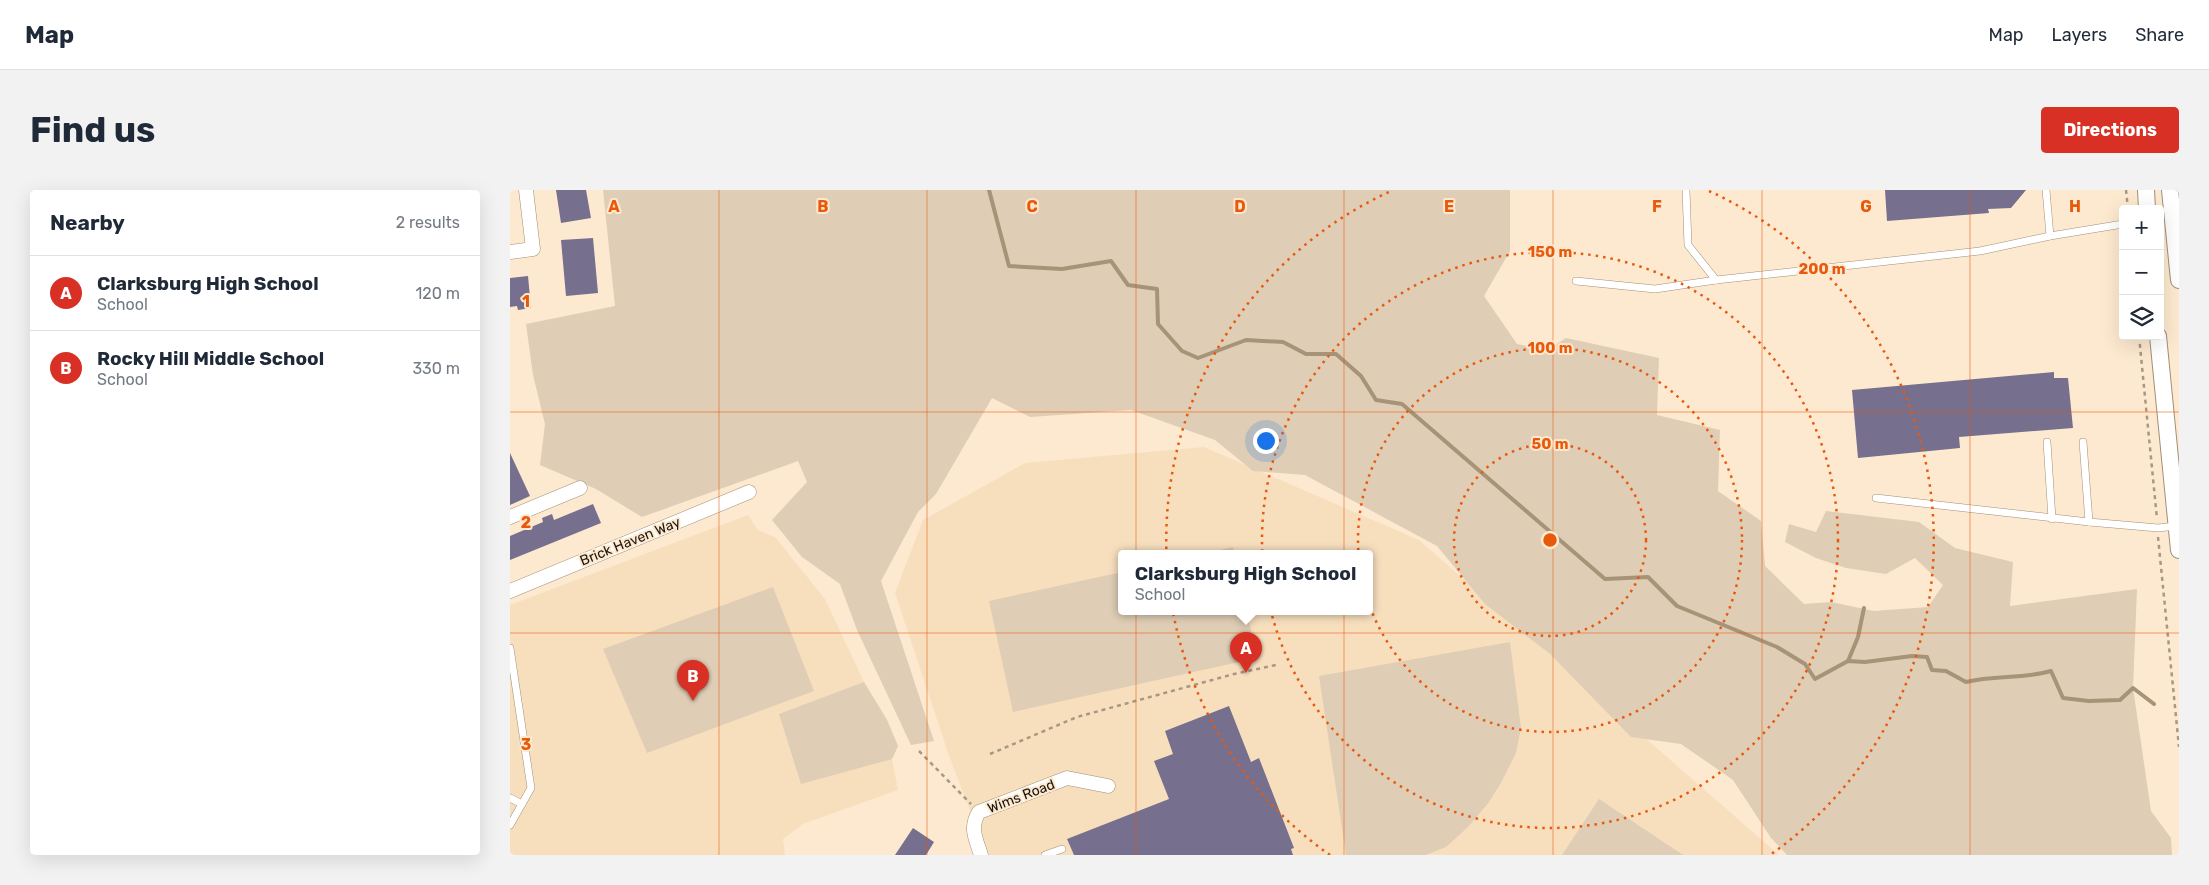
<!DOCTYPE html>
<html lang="en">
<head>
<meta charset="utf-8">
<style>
  :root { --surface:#fff; --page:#f2f2f3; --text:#1f2937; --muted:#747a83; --line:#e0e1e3; --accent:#d93025 }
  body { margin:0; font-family:Rubik,sans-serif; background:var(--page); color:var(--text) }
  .controls { position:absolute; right:15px; top:15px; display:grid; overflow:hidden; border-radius:5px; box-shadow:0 5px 20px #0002 }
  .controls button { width:45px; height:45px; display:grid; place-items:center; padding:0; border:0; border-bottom:1px solid var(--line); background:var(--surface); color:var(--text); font:25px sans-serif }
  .you { position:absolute; left:755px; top:250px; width:18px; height:18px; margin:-12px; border:4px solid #fff; border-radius:50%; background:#1a73e8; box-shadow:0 0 0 8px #1a73e833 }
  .badge { display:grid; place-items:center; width:32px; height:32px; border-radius:50%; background:var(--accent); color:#fff; font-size:16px; font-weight:700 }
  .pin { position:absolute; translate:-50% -41px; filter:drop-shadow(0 1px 2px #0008) }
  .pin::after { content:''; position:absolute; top:26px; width:18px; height:15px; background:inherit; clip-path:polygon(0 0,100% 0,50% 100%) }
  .popup { position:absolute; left:608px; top:360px; width:255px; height:65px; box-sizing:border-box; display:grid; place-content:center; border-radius:5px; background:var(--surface); filter:drop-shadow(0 1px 4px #0005); font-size:16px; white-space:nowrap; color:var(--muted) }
  .popup b { font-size:19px; color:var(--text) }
  .popup::after { content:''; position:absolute; left:50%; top:100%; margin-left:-10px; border:10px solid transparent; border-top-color:var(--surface) }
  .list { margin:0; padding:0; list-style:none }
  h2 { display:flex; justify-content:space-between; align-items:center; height:65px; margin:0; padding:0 20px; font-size:21px }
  h2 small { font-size:16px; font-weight:400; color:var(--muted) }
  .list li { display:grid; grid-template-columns:32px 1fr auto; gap:15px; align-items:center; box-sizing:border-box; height:75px; padding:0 20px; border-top:1px solid var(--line) }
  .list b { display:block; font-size:19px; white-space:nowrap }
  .list p { margin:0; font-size:16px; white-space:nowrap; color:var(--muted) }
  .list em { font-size:16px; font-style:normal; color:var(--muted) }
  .icon { flex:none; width:28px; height:28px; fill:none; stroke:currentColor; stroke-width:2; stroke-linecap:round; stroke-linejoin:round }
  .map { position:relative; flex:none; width:1669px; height:665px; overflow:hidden; border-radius:5px }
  header { display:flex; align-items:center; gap:30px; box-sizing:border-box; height:70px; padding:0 25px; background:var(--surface); border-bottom:1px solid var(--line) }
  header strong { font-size:24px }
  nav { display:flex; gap:28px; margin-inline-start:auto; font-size:18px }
  .intro { display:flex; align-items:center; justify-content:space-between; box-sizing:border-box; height:120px; padding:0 30px }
  h1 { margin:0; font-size:35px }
  .button { padding:12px 22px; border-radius:5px; background:var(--accent); color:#fff; font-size:18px; font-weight:700 }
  main { display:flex; gap:30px; padding:0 30px }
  aside { flex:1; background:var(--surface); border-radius:5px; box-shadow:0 5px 20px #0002 }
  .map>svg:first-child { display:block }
</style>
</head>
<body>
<header>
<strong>Map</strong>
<nav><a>Map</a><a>Layers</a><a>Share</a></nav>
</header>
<div class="intro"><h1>Find us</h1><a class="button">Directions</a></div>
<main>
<aside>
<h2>Nearby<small>2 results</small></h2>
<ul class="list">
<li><span class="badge">A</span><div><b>Clarksburg High School</b><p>School</p></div><em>120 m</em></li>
<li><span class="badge">B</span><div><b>Rocky Hill Middle School</b><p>School</p></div><em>330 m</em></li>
</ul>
</aside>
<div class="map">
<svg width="1669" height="665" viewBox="0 0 1669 665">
  <rect width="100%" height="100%" fill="#fde9cf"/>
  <g fill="#f7dfbe" fill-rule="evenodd">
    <path d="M694,257l215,93 360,315h-792l-39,-102 -53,-160 28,-73 102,-57zM612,364h248v58h-248z"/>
    <polygon points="238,325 248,340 265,347 315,409 354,492 377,530 388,556 382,569 388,600 293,634 273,649 275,665 0,665 0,415"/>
  </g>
  <g fill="#dfcdb5">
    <polygon points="93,0 1000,0 1000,61 974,106 1007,154 1037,160 1056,148 1149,168 1147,225 1210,240 1208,301 1251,331 1255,376 1294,414 1321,412 1364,421 1418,417 1433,395 1405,368 1376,384 1336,378 1306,368 1275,352 1279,334 1306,342 1316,321 1409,332 1445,358 1503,372 1500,416 1627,399 1623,498 1641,621 1661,648 1662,665 1277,665 1261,648 1223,590 1171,554 1121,547 1040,464 975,414 927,356 795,285 743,281 705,250 621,220 520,227 482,208 426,304 408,322 371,391 424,551 401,555 347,440 330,394 292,367 262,330 297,292 288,271 132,327 86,299 30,275 35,234 23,185 16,134 105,116"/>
    <polygon points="723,357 725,364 691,364"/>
    <polygon points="612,382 612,422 737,422 747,468 503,522 479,411"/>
    <polygon points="263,397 304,501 137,563 93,459"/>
    <polygon points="1000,452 1011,538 1006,563 992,591 979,612 958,637 936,657 916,665 836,665 809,486"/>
    <polygon points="354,492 377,530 388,556 382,569 291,594 269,524"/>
    <polygon points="1089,609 1173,665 1052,665"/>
  </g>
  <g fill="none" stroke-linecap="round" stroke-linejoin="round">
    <g stroke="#a79377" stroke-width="4">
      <path d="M479,0l20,76 53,3 49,-8 17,24 29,4 1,35 24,27 16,7 48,-18 37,2 23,12h30l25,22 15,24 26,4 203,175 43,-2 29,29 100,41 28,17 10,15 33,-18 17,1 47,-6 15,1 5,13 14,1 20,11c28,-7 58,-3 85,-11l12,27 26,3 31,-1 13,-12 21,16"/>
      <polyline points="1338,471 1348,447 1354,418"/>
    </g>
  </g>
  <g fill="#766f8d">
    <polygon points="46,0 76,0 81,28 51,33"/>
    <polygon points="1375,0 1516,0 1501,18 1478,19 1479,23 1377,31"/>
    <polygon points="83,48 88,103 56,106 51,50"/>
    <polygon points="18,86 21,118 8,120 7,116 0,117 0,88"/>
    <polygon points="1544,182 1544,188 1558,188 1563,238 1449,247 1450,258 1348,268 1342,200"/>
    <polygon points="0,263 20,306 0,315"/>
    <polygon points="83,314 91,333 0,370 0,346 33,332 32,328 42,324 44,330"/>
    <polygon points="719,516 741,572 749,568 784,658 781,659 783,665 564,665 557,649 659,609 644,571 663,564 655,541"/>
    <polygon points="403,638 424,652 416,665 385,665"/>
  </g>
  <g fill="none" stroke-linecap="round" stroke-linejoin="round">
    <g stroke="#a29078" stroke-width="8">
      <g id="service">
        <polyline points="1176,0 1178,55 1206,90"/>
        <polyline points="1536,0 1540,46 1613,34"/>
        <polyline points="1066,91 1145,99 1206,90 1470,61 1540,46"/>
        <polyline points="1537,252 1542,329"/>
        <polyline points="1573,252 1579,332"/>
        <polyline points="1366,308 1579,332 1648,338 1666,336"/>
        <polyline points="0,458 21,598 0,635"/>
        <polyline points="0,608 12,614"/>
        <polyline points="535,665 552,659"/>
      </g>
    </g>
    <g stroke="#a29078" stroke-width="15">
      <g id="minor">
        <polyline points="0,62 23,59 16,0"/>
        <polyline points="0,327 70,298"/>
        <polyline points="0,401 239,302"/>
        <path d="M471,665c-5,-16 -12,-27 -2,-43l88,-34 41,8"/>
      </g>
    </g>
    <g stroke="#a29078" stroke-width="18">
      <g id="tertiary">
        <polyline points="1636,0 1637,19"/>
        <polyline points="1660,0 1669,90"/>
        <polyline points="1648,146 1669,360"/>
      </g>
    </g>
    <g stroke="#a79884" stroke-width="2.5" stroke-dasharray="4 4" stroke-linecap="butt">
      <polyline points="1616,0 1618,19"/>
      <polyline points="1629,146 1647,329"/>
      <polyline points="1648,347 1669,557"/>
      <polyline points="409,561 461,614"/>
      <polyline points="480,564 567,527 724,484 766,475"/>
    </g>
    <use href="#service" stroke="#fff" stroke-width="7"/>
    <use href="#minor" stroke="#fff" stroke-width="14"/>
    <use href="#tertiary" stroke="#fff" stroke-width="16"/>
  </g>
  <path fill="none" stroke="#e8590c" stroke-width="1" stroke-opacity="0.55" d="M209,0v665M417,0v665M626,0v665M834,0v665M1043,0v665M1252,0v665M1460,0v665M0,222h1669M0,443h1669"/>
  <g fill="none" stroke="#e8590c" stroke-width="2.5" stroke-dasharray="2.5 5">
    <circle cx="1040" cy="350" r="96"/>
    <circle cx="1040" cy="350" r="192"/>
    <circle cx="1040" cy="350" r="288"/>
    <path d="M820 665A384 384 0 0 1 881 1M1199 1A384 384 0 0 1 1260 665"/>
  </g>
  <g text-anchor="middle" stroke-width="4" stroke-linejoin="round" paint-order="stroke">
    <g font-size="14" fill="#1d160d" stroke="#fde9cf">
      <text transform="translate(120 351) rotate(-22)" y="5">Brick Haven Way</text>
      <text transform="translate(511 606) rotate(-21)" y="5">Wims Road</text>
    </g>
  </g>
  <g font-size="16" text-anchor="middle" font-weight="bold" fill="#e8590c" stroke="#fde9cf" stroke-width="4" stroke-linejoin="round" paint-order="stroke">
    <text x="104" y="22">A</text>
    <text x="313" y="22">B</text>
    <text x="522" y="22">C</text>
    <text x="730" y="22">D</text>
    <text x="939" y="22">E</text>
    <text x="1147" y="22">F</text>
    <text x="1356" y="22">G</text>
    <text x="1565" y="22">H</text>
    <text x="16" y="117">1</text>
    <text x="16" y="338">2</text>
    <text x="16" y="560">3</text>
  </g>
  <circle cx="1040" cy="350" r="8" fill="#e8590c" stroke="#fde9cf" stroke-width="2.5"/>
  <g font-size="15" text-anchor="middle" font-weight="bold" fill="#e8590c" stroke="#fde9cf" stroke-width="4" stroke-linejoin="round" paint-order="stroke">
    <text x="1040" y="67">150 m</text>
    <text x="1312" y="84">200 m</text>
    <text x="1040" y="163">100 m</text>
    <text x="1040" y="259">50 m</text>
  </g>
</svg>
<div class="controls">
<button>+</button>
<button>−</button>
<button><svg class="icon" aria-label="layers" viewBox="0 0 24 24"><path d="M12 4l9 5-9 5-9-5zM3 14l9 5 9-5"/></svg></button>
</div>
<div class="you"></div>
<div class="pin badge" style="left:736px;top:483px">A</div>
<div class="popup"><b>Clarksburg High School</b>School</div>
<div class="pin badge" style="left:183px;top:511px">B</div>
</div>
</main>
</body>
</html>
